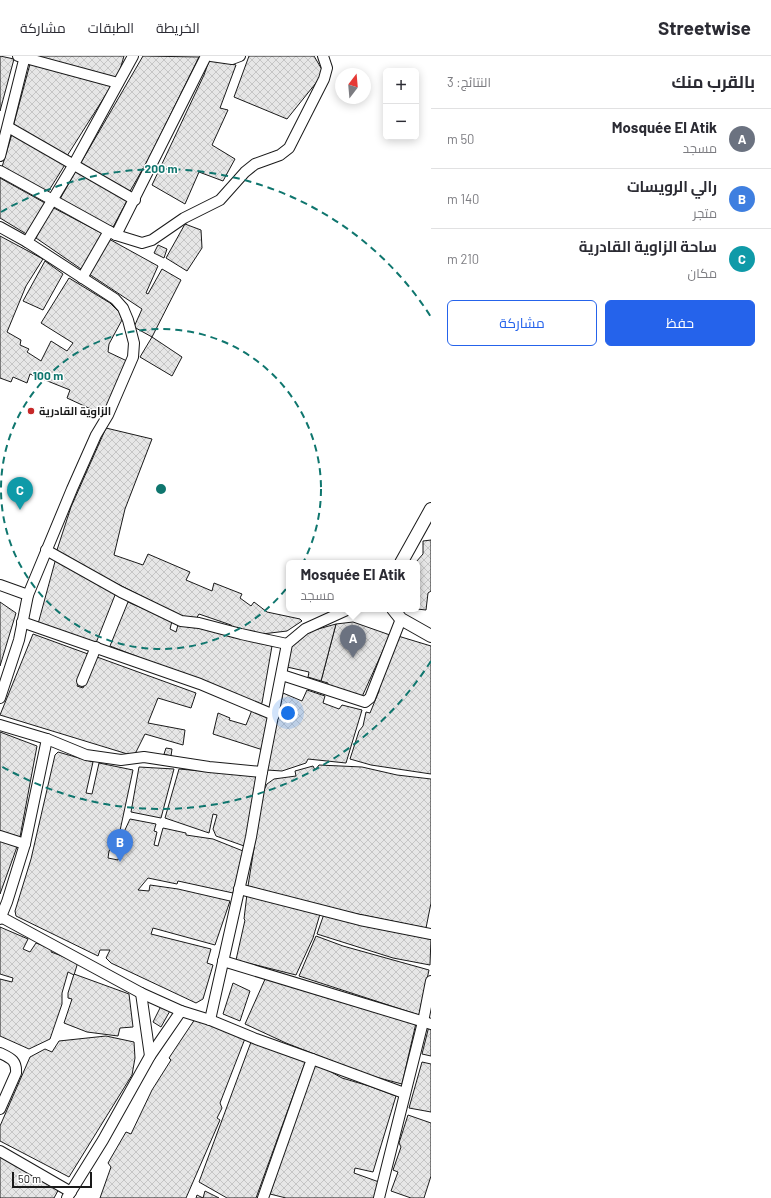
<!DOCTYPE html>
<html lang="ar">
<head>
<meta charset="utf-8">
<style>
  :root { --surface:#fff; --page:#f2f2f3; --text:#2b2b33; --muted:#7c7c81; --line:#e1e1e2; --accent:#2563eb }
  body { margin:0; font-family:Barlow,Cairo,sans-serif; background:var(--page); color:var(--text); direction:rtl }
  .controls { position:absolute; right:12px; top:12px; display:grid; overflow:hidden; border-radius:6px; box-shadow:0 2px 10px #0003 }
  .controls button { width:36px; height:36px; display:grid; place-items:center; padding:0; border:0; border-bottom:1px solid var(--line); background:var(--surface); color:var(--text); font:20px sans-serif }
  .compass { position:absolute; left:335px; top:12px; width:36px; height:36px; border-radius:50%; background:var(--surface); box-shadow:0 2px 10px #0003; rotate:16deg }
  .scale { position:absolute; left:12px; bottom:10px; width:80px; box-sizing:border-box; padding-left:4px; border:2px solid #1a1a1a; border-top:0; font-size:11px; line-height:14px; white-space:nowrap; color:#1a1a1a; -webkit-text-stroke:3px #fff; paint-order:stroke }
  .you { position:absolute; left:288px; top:657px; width:14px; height:14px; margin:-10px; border:3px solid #fff; border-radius:50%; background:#1a73e8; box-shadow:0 0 0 6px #1a73e833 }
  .badge { display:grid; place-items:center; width:26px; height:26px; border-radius:50%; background:var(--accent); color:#fff; font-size:13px; font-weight:700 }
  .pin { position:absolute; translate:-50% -33px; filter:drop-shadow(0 1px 2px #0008) }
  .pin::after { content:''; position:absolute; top:21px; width:14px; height:12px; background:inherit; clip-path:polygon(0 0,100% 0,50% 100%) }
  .popup { position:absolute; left:286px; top:504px; width:134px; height:52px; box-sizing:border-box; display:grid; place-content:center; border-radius:6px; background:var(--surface); filter:drop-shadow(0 1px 3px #0005); font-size:13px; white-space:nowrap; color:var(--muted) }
  .popup b { font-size:15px; color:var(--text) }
  .popup::after { content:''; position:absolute; left:50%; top:100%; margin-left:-8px; border:8px solid transparent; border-top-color:var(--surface) }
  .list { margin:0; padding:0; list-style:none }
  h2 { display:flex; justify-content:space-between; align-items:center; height:52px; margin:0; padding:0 16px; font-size:17px }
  h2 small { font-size:13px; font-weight:400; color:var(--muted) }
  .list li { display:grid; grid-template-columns:26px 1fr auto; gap:12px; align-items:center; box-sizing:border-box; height:60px; padding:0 16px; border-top:1px solid var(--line) }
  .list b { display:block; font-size:15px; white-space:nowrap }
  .list p { margin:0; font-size:13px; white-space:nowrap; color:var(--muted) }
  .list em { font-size:13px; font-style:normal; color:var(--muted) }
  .actions { display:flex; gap:8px; padding:12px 16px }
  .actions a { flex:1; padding:9px 0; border:1px solid var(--accent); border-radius:6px; text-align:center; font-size:14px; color:var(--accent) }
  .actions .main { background:var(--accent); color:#fff }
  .map { position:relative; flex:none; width:431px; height:1142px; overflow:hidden; direction:ltr }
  header { display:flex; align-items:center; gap:24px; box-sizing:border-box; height:56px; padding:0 20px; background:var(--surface); border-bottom:1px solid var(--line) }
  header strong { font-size:19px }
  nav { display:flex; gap:22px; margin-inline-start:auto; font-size:14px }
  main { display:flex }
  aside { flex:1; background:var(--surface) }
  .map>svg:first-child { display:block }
</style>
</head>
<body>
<header>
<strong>Streetwise</strong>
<nav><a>الخريطة</a><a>الطبقات</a><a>مشاركة</a></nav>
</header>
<main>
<aside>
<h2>بالقرب منك<small>النتائج: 3</small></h2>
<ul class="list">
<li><span class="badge" style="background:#6b7280">A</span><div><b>Mosquée El Atik</b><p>مسجد</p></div><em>50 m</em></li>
<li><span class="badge" style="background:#3f7fe0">B</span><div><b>رالي الرويسات</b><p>متجر</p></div><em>140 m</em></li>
<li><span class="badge" style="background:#0f9aa8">C</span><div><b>ساحة الزاوية القادرية</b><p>مكان</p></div><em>210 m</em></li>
</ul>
<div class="actions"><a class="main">حفظ</a><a>مشاركة</a></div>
</aside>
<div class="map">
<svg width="431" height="1142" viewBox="0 0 431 1142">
  <defs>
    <pattern id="building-cross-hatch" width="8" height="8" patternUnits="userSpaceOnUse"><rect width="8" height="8" fill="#e6e6e6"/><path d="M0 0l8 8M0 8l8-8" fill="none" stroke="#c5c5c5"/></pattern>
  </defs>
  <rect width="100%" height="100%" fill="#fff"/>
  <g fill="url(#building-cross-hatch)" stroke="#1a1a1a">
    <polygon points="0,0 14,3 0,55"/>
    <polygon points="31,0 124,0 117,24"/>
    <polygon points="143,0 199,1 149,102 129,137 79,110"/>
    <polygon points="249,0 314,0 324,17 287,63 234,41"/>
    <polygon points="210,2 236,9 220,52 228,54 212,89 235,103 223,125 199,116 185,148 152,129 204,19"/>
    <polygon points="30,8 112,29 67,100 13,71"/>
    <polygon points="12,78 66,107 48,136 2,111"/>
    <polygon points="77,113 128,143 112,173 60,143"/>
    <polygon points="0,122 45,147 28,179 0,162"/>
    <polygon points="52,151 105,179 84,215 36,182"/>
    <polygon points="185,168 201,174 202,192 187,215 166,202"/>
    <polygon points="0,180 43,203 26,230 7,276 21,284 20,289 29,293 27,296 41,305 51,285 67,295 73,287 41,267 69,222 110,247 119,256 122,264 109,288 108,296 127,305 106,360 67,342 70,334 30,318 27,327 13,321 11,326 0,322"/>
    <polygon points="109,183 158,210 146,237 148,238 162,213 181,224 152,281 134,271 142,253 89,218"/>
    <polygon points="158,189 167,193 164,202 154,197"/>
    <polygon points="45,205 63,218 43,254 23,245"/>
    <polygon points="152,281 182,301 172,320 140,301"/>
    <polygon points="106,372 152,383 125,453 114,499 143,509 148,498 190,516 186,524 212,535 214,527 242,538 240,542 251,550 254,546 267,556 300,563 302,565 287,575 262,578 234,573 231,569 199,558 196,563 181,560 56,497 71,451"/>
    <polygon points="431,484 431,535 428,537 426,554 417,553 416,506 423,498 423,485"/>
    <polygon points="56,502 117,534 96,587 38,568"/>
    <polygon points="0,546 16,557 0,610"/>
    <polygon points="128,546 172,565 170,573 176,576 178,569 195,572 197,568 225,577 229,580 272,590 262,647 260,648 110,590"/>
    <polygon points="353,566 390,579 361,643 327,631 328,627 321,625 336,568"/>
    <polygon points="336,568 321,625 308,621 309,616 287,611 292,587 311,575"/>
    <polygon points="33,578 88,598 77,630 83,632 97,601 196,637 191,652 158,642 148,667 185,674 183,689 145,678 134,700 0,659"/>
    <polygon points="398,580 431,590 431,718 371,709 350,703 359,675 363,670 366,656 370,657 379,635 379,623"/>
    <polygon points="307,634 325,640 323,647 339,653 342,649 362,654 346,707 308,703 306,707 282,715 267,714 283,637 302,645"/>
    <polygon points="252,654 272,661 263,694 213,678 218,657 230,662 229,664 246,669"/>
    <polygon points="0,676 37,690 20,781 0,775"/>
    <polygon points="166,692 172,693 171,700 164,698"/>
    <polygon points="58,696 93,706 86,737 92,738 99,707 133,714 118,784 109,795 108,802 118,804 124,776 130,763 156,768 154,775 157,776 154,789 158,790 163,772 186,777 186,779 213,783 243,795 233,837 178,825 177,828 148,822 138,834 149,835 150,829 178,833 230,845 215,889 153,872 151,878 211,893 207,907 213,909 203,943 196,947 111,907 106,902 110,894 100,894 98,900 16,860 15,855 31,803 55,699"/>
    <polygon points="319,709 362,711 397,719 431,723 431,847 426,872 328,852 248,830 263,736 267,728 274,723 296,720 295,715 313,710 315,714"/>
    <polygon points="139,711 174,713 161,762 131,756"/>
    <polygon points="179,713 259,720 247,791 216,780 213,773 217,759 213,758 209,777 165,762"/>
    <polygon points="0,783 18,788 0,838"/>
    <polygon points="247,838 320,858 313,882 296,919 236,904 245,864 244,863"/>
    <polygon points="324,858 431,881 430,909 393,902 317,878"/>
    <polygon points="0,871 28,883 23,893 30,896 36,887 52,893 51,896 78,906 74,919 68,916 62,937 62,948 50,983 29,993 0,980 0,923 12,926 13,922 0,918"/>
    <polygon points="316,880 343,890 429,914 419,959 299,920"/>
    <polygon points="74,918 129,938 133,971 120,972 118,980 87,976 64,967 72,943 68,942 68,937"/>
    <polygon points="266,921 416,967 402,1028 368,1019 286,987 245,968"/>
    <polygon points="233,927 250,935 240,965 223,958"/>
    <polygon points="162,948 171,953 161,971 153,966"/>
    <polygon points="197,960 246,980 220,1047 222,1052 217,1062 220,1064 186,1142 100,1142 111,1111 108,1107 126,1076 131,1078 152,1034 171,1004 169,1002"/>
    <polygon points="429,970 431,970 431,1000 422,998"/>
    <polygon points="106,980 134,986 135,1002 132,1019 69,1121 0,1085 0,1070 30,1001 45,993 52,996 59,985"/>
    <polygon points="251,986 306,1004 256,1142 227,1142 199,1126"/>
    <polygon points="422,1006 431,1008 431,1056 409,1052"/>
    <polygon points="315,1007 342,1022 369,1030 396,1040 373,1116 355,1112 354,1117 379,1126 375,1142 286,1142 270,1138 297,1056"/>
    <polygon points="408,1059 431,1067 431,1120 424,1142 411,1142 391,1135 398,1116 393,1114 401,1091 399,1087"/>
    <polygon points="0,1099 60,1131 54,1142 0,1142"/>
    <polygon points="205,1135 219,1142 196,1142 197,1139 203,1142"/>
  </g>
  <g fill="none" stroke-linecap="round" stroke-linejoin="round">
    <g stroke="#1a1a1a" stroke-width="12">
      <g id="minor">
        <polyline points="18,0 118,27"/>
        <polyline points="211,0 232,3 240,0"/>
        <polyline points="8,71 135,144"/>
        <polyline points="0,100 25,0"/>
        <polyline points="0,115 116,179 142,187 152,184 184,162 220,144 245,116 255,108 280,99 289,92 324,23 327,12 323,0"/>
        <polyline points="0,171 27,186 115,243 123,252 128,264 134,287 133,301 108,359 96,379 72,433 28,539"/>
        <polyline points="116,179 206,0"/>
        <polyline points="27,186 74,108 133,0"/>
        <polyline points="82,222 109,175"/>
        <polyline points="46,494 121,536 181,565 199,567 241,578 287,588"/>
        <polyline points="0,529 28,539 19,584 0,642"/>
        <polyline points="22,566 200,628 274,659"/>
        <polyline points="282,619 365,646 370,642 401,563"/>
        <polyline points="82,625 96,591"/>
        <polyline points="0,669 47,683 25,788 7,846 0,863"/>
        <polyline points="47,683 86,699 121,704 144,701 209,711 262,716"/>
        <polyline points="0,780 25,788"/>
        <polyline points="239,833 360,864 431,878"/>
        <polyline points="1,861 141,937 181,955 210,964 256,983 312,1003 263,1142"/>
        <polyline points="223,905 431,968"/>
        <polyline points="141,937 150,1000"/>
        <polyline points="210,964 251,781 262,716 287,588 305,573 349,553"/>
        <path d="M0,997c10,5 17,7 16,20l-16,36"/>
        <polyline points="312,1003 404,1037"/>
        <polyline points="0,1095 71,1136"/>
        <polyline points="67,1142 103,1084 150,1000 181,955"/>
        <polyline points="379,1142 423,966 431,925"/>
      </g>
    </g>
    <g stroke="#1a1a1a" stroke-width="14">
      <g id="tertiary">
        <polyline points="401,507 431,453"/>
        <polyline points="393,553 401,563 431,580"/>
      </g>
    </g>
    <use href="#minor" stroke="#fff" stroke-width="10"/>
    <use href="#tertiary" stroke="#fff" stroke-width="12"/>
  </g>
  <g fill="none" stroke="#0f766e" stroke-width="2" stroke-dasharray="7 5">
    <circle cx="161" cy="433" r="160"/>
    <path d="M431 605A320 320 0 0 1 1 710M1 156A320 320 0 0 1 431 261"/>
  </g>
  <circle fill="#c62828" stroke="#fff" stroke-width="1.5" cx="31" cy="355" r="4"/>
  <g text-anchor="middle" stroke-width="3" stroke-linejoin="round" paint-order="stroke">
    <g font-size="11" font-weight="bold" fill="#1a1a1a" stroke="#fff" text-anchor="start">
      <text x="39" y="359">الزاوية القادرية</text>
    </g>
  </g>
  <circle cx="161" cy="433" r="6" fill="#0f766e" stroke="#fff" stroke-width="2"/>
  <g font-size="12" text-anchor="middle" font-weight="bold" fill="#0f766e" stroke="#fff" stroke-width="3" stroke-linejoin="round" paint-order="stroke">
    <text x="161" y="117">200 m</text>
    <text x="48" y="324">100 m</text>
  </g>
</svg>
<div class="controls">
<button>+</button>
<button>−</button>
</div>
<svg class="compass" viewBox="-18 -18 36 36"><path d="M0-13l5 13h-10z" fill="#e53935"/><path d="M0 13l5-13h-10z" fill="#7c7c81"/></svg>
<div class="scale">50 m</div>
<div class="you"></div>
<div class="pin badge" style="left:353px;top:602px;background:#6b7280">A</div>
<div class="popup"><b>Mosquée El Atik</b>مسجد</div>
<div class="pin badge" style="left:120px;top:806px;background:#3f7fe0">B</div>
<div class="pin badge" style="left:20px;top:454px;background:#0f9aa8">C</div>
</div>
</main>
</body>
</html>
